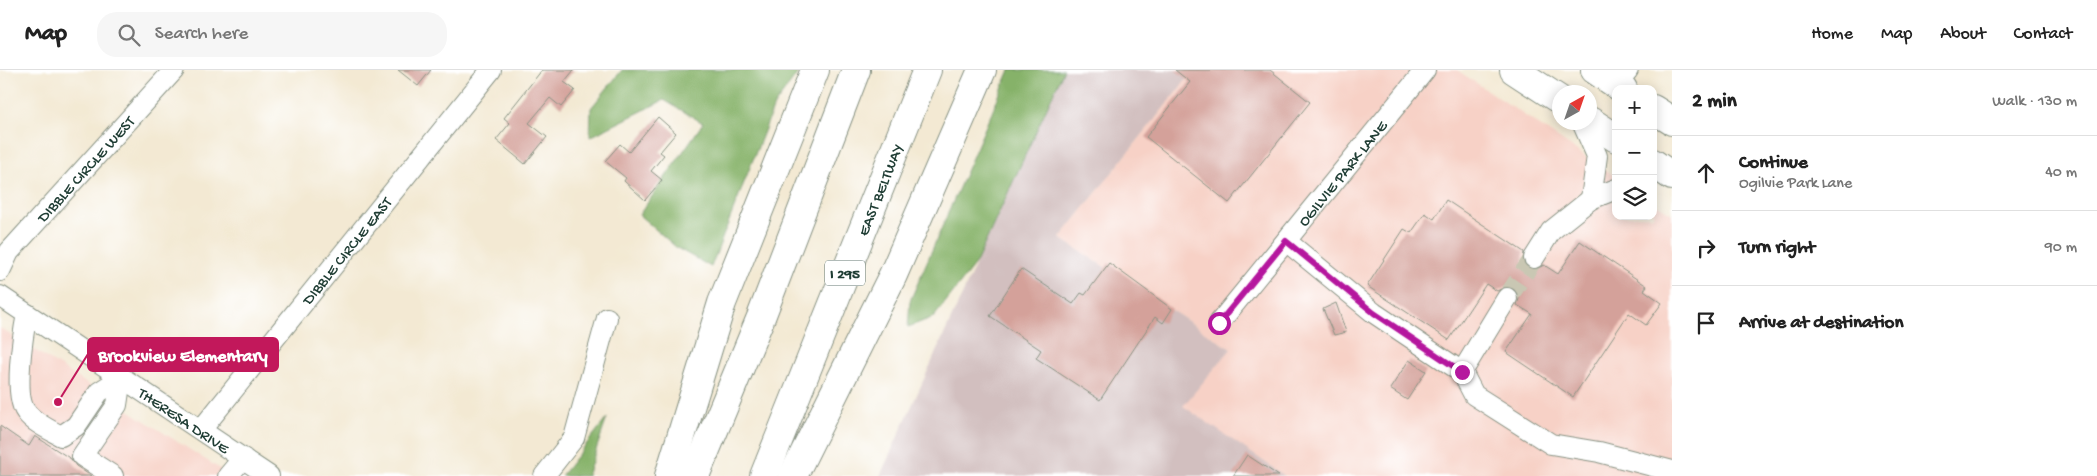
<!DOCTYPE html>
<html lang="en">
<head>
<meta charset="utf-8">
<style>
  :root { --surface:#fff; --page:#f6f6f6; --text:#222; --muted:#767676; --line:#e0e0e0 }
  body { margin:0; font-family:"Gochi Hand",sans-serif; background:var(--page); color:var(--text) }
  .controls { position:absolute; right:15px; top:15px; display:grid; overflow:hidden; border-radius:10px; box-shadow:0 2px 12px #0003 }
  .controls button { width:45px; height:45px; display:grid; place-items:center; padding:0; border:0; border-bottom:1px solid var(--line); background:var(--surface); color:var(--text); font:25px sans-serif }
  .compass { position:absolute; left:1552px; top:15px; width:45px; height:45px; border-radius:50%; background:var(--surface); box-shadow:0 2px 12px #0003; rotate:40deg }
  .stop { position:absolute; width:15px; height:15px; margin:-11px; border:4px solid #b5179e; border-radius:50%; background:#fff }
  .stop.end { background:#b5179e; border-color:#fff; box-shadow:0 1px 5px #0008 }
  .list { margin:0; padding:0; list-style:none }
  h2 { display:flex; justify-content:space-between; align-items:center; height:65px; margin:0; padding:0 20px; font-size:21px }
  h2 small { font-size:16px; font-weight:400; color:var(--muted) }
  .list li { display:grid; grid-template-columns:32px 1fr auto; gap:15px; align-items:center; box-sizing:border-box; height:75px; padding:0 20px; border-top:1px solid var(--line) }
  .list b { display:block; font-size:19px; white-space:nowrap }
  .list p { margin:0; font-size:16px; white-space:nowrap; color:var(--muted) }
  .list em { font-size:16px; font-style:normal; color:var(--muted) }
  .icon { flex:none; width:28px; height:28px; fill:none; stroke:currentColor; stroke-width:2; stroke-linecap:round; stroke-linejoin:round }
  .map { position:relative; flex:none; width:1672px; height:406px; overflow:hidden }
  header { display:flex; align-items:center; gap:30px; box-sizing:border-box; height:70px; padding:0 25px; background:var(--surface); border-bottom:1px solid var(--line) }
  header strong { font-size:24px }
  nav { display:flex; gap:28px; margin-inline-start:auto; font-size:18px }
  .search { width:350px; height:45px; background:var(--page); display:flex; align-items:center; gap:12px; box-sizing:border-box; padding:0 18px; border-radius:20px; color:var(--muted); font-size:19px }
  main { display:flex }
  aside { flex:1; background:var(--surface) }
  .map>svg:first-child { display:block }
</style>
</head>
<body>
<header>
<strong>Map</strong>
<div class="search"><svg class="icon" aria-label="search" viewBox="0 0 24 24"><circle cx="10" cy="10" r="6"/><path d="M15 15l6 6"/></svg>Search here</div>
<nav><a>Home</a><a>Map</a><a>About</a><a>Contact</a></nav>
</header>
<main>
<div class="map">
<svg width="1672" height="406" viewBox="0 0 1672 406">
  <rect width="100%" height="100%" fill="#fff"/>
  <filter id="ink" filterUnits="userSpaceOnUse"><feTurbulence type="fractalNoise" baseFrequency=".02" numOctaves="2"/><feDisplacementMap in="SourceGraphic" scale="10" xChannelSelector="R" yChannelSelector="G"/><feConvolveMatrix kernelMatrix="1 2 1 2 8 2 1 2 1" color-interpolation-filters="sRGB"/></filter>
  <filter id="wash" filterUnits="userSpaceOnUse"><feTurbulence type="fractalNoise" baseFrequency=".0096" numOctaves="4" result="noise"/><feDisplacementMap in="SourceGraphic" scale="20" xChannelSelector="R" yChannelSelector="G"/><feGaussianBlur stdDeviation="1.12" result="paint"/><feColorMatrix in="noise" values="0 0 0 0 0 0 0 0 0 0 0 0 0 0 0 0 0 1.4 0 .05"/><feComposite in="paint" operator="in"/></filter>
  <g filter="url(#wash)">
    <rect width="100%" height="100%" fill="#f3e9d3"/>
    <g fill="#f7d1c6">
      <polygon points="1194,0 1457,0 1616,107 1616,146 1653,146 1653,132 1672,144 1672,406 1285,406 1182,336 1231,279 1060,168"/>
      <polygon points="0,258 231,406 0,406"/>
    </g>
    <polygon fill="#d2bfbf" points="1064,0 1194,0 1060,168 1231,279 1183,336 1285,406 880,406"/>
    <g fill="#86b269" stroke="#52784e">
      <polygon points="622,0 800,0 774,36 711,197 677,178 639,145 703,53 664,30 590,67 591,38"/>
      <polygon points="1010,0 1064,0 976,193 934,247 908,257 910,231"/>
      <polygon points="607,348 587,406 561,406"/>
    </g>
    <g id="blocks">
      <g fill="#d4a19a">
        <polygon points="398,0 431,0 418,16"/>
        <polygon points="542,0 574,0 564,12 575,20 561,37 550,28 529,53 547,67 525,94 496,70 510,53 504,48"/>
        <polygon points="1175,0 1270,0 1310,32 1229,133 1146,67 1190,12"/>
        <polygon points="658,47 676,63 660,82 664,85 651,101 662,110 645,130 624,111 626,108 605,91 620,74 629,82"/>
        <polygon points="1446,130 1524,182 1523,193 1528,198 1534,200 1544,195 1558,204 1580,171 1647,216 1644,220 1662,233 1646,255 1629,243 1573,327 1506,282 1532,244 1517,235 1519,229 1518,223 1513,218 1507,216 1497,221 1486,214 1449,270 1367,216 1404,159 1411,163 1425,143 1434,149"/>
        <polygon points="1109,193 1172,239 1163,253 1155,247 1100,330 1036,288 1041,280 990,246 1021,199 1073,234 1081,223 1085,225"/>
        <polygon points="1336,233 1346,262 1334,265 1323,239"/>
        <polygon points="1409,290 1426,301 1407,330 1390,319"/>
        <polygon points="0,356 29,376 35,366 71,389 76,396 91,406 0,406"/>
        <polygon points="1247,385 1279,406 1233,406"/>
      </g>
    </g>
  </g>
  <g filter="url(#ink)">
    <use href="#blocks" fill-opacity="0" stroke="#899384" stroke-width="1"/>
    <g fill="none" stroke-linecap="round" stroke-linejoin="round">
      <polyline stroke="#c9c7b3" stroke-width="20" stroke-dasharray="20 10" stroke-linecap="butt" points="1507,228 1534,188"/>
      <g stroke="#899384" stroke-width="22">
        <g id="minor">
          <polyline points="1616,14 1628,0"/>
          <polyline points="1582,52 1597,86 1591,129"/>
          <polyline points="1286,171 1374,243 1462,302 1474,325 1551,374 1599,382 1672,401"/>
          <polyline points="1534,188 1551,161 1591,129 1616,119"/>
          <path id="s1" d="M0,201l9,-19 165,-182"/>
          <path id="s2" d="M0,226l269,180"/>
          <path d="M27,244c-4,20 -14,82 -1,98 8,11 24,18 35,24l15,-10 23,-34 22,-14"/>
          <path id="s3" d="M1219,253l206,-253"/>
          <polyline points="1462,302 1507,228"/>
          <path id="s4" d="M201,360l290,-360"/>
          <polyline points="113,406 82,386 117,335 121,308"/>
          <polyline points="228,406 243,388"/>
          <polyline points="544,406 574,368 607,248"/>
        </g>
      </g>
      <g stroke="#899384" stroke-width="30">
        <g id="highway">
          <polyline points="1514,0 1560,30"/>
          <polyline points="1595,0 1623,19"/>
          <polyline points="1653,39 1672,51"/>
          <polyline points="1590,51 1616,68"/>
          <polyline points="1653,93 1672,106"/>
          <polyline points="669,406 722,233 815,0"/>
          <polyline points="695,406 761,247 856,0"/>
          <path id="s5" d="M764,406l163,-406"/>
          <polyline points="793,406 893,205 982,0"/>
        </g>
      </g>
      <use href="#minor" stroke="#fff" stroke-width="20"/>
      <use href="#highway" stroke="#fff" stroke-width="28"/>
    </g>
  </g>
  <g fill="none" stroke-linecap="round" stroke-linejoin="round" filter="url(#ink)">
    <polyline stroke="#b5179e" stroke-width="6" points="1219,253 1286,171 1374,243 1462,302"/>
  </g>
  <g text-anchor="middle" stroke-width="4" stroke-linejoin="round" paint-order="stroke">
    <rect fill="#fff" stroke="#627771" stroke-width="1" x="825" y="190.5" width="40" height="25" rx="4"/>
    <g font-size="15" font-weight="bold" fill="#1f3d34">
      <text x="845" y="208">I 295</text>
    </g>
    <g font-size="16" fill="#1f3d34" stroke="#fff">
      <text dy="6" stroke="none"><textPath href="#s1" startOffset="134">DIBBLE CIRCLE WEST</textPath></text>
      <text dy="6" stroke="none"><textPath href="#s3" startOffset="194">OGILVIE PARK LANE</textPath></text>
      <text dy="6" stroke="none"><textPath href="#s5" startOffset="309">EAST BELTWAY</textPath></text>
      <text dy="6" stroke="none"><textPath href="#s4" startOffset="231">DIBBLE CIRCLE EAST</textPath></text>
      <text dy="6" stroke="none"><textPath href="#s2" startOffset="222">THERESA DRIVE</textPath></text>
    </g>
  </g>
  <path fill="none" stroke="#c2185b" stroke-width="2" d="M58 332L88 284"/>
  <circle fill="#c2185b" stroke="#fff" stroke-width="2" cx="58" cy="332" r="5"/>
  <rect fill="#c2185b" stroke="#c2185b" stroke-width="2" x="88" y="268" width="190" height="33" rx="5"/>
  <g font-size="18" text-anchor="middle" font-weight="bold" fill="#fff">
    <text x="183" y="291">Brookview Elementary</text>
  </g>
</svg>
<div class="controls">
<button>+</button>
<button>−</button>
<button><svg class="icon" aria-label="layers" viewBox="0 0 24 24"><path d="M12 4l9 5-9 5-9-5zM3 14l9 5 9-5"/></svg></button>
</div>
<svg class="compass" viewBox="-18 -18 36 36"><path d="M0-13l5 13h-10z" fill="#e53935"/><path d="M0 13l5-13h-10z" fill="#767676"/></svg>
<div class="stop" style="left:1219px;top:253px"></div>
<div class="stop end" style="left:1462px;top:302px"></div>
</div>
<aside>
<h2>2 min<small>Walk · 130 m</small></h2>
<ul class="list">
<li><svg class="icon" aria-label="ahead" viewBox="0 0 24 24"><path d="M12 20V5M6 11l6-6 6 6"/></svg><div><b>Continue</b><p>Ogilvie Park Lane</p></div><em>40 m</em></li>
<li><svg class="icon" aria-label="right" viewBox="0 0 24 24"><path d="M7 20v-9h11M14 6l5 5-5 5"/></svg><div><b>Turn right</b></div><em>90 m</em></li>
<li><svg class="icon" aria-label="arrive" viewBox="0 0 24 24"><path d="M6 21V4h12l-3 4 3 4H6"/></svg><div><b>Arrive at destination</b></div></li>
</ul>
</aside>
</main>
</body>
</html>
